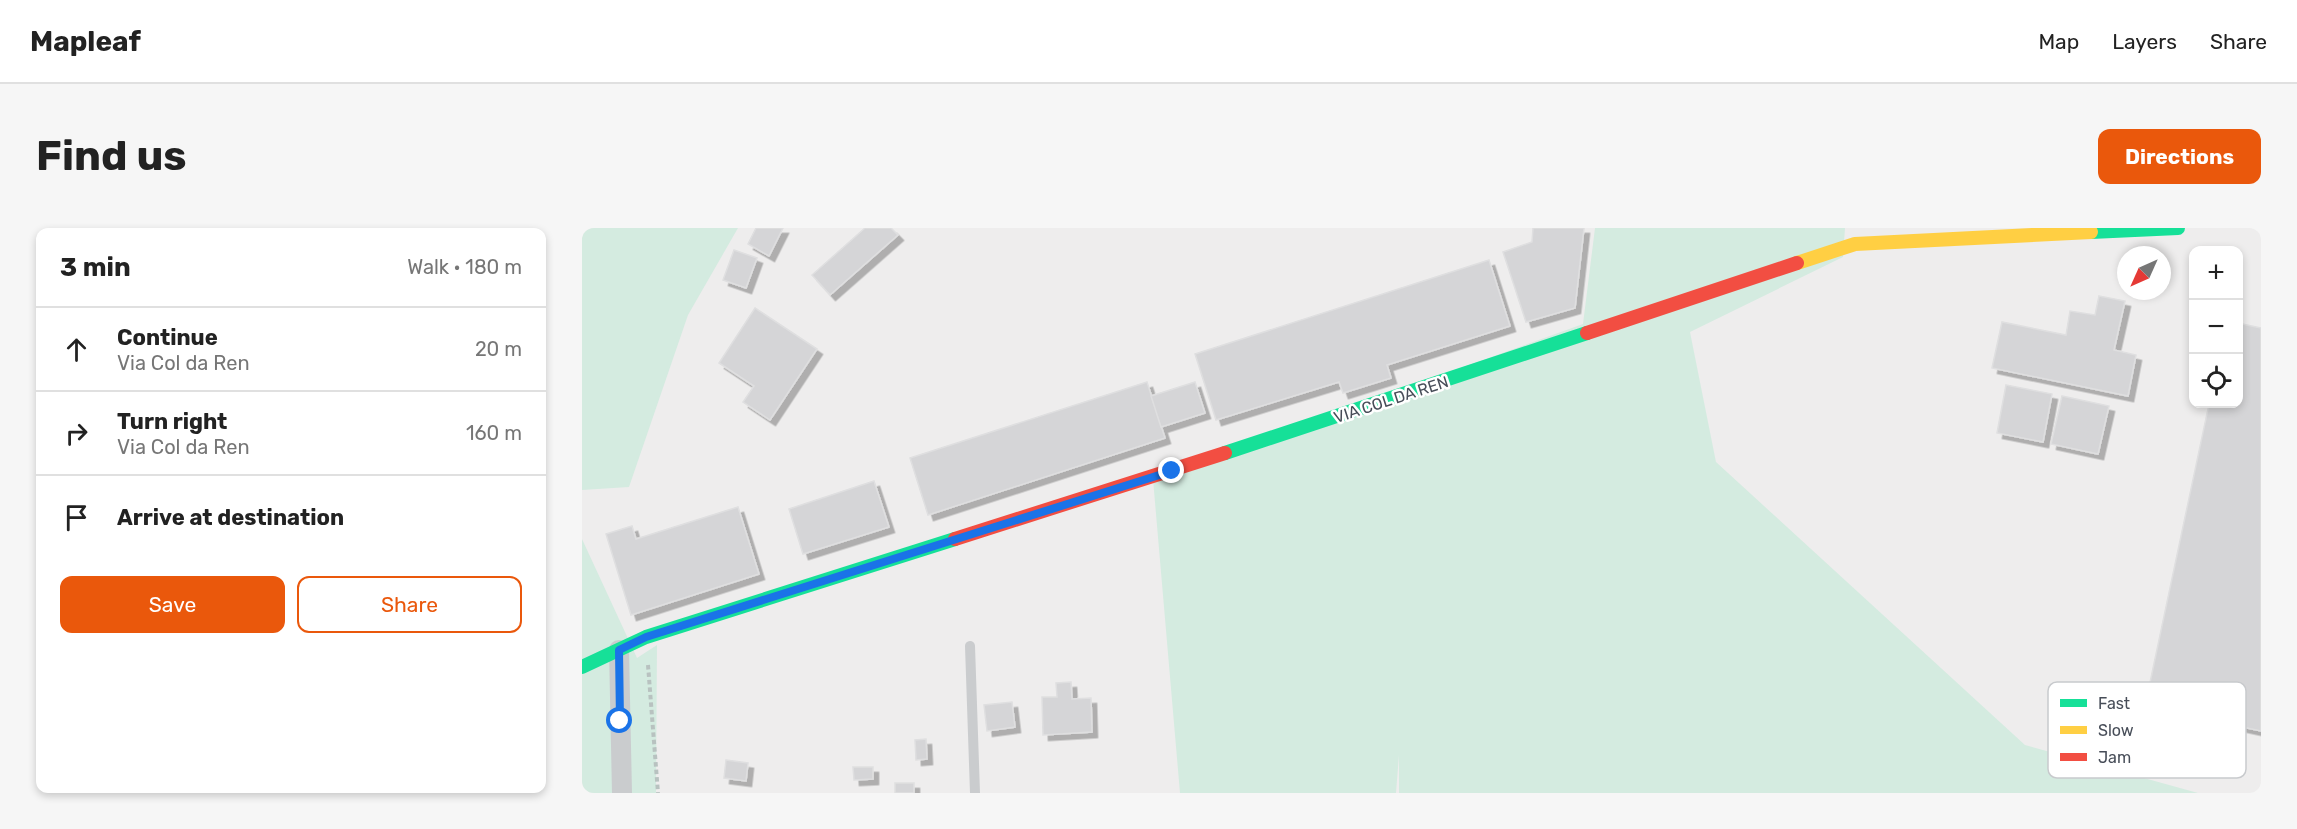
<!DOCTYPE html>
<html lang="en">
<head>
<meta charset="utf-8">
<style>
  :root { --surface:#fff; --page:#f6f6f6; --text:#222; --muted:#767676; --line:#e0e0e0; --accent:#ea580c }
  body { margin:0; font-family:Rubik,sans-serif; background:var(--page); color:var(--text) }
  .controls { position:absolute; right:18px; top:18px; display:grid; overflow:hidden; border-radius:12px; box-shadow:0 3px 9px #0003 }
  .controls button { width:54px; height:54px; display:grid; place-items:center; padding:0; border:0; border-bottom:2px solid var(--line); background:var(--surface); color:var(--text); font:30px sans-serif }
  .compass { position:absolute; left:1535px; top:18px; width:54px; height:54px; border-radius:50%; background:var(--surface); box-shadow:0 3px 9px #0003; rotate:225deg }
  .stop { position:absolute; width:18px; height:18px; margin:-14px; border:4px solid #1a73e8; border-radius:50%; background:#fff }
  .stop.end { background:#1a73e8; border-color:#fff; box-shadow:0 2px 6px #0008 }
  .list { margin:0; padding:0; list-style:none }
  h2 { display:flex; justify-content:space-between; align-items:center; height:78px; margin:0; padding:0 24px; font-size:26px }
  h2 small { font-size:20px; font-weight:400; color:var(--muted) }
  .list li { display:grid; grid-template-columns:39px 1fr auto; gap:18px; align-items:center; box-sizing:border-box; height:84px; padding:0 24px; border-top:2px solid var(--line) }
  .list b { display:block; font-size:22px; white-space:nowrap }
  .list p { margin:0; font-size:20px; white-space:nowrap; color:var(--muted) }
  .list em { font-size:20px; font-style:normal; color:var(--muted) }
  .actions { display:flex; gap:12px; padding:18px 24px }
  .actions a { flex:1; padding:14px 0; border:2px solid var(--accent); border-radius:12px; text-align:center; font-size:21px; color:var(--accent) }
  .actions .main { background:var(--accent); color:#fff }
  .icon { flex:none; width:33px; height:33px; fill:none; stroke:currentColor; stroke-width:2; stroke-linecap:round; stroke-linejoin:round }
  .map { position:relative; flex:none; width:1679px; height:565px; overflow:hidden; border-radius:12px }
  header { display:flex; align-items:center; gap:36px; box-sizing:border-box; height:84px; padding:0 30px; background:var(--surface); border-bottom:2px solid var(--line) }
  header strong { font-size:28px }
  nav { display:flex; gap:33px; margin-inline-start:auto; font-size:21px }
  .intro { display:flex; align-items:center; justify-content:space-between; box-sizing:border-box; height:144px; padding:0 36px }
  h1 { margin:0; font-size:42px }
  .button { padding:15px 27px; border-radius:12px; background:var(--accent); color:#fff; font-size:21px; font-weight:700 }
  main { display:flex; gap:36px; padding:0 36px }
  aside { flex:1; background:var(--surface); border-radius:12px; box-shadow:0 3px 9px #0003 }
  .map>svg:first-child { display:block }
</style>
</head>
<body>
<header>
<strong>Mapleaf</strong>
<nav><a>Map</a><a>Layers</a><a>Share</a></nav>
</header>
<div class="intro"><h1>Find us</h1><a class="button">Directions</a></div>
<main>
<aside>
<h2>3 min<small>Walk · 180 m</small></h2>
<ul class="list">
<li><svg class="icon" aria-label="ahead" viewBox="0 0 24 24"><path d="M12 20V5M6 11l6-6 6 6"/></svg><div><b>Continue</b><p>Via Col da Ren</p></div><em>20 m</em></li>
<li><svg class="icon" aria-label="right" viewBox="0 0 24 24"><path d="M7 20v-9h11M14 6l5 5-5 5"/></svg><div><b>Turn right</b><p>Via Col da Ren</p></div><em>160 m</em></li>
<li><svg class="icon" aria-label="arrive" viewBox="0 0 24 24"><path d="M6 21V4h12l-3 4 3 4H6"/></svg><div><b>Arrive at destination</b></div></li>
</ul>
<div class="actions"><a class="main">Save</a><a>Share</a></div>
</aside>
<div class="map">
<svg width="1679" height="565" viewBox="0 0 1679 565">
  <defs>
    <filter id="shadow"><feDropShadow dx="5.5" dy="5.5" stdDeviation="0" flood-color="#0004"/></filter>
  </defs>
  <rect width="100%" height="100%" fill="#eeeded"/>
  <g fill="#d4ebe0">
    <polygon points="0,0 156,0 106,87 47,259 0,262"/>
    <polygon points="1013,0 1263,0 1261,29 1108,104 1134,234 1443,517 1616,565 817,565 817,527 814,565 598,565 571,251 1001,96"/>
    <polygon points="0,311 55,430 75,417 74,565 0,565"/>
  </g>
  <g fill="#d5d5d7" stroke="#dfdfe0" stroke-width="1.5" filter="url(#shadow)">
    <polygon points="174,0 201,0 187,28 166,16"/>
    <polygon points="283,0 309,0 316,7 248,67 230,47"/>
    <polygon points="951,0 1002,0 993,80 944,94 921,24 950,14"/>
    <polygon points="152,22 175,30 164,60 141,52"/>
    <polygon points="907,32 928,98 805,137 809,150 761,165 757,154 634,192 613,126"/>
    <polygon points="1517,68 1543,73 1532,122 1554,127 1546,168 1410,140 1420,94 1484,107 1488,83 1513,87"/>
    <polygon points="173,80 235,121 188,192 161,174 172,158 137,135"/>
    <polygon points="1656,95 1679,100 1679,503 1563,478 1627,176 1656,176"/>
    <polygon points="565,154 583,210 346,287 328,230"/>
    <polygon points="613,154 623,185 579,199 569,168"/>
    <polygon points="1424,157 1470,166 1461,214 1415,205"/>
    <polygon points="1480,168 1527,178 1516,226 1469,216"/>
    <polygon points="292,253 307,299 221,326 207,281"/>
    <polygon points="156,279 177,346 49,387 24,306 50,298 54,311"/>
    <polygon points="489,454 490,471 509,470 510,504 461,507 460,469 475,469 474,455"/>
    <polygon points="430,474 433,499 405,503 402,477"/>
    <polygon points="344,511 345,531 334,532 333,512"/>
    <polygon points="144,532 166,535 164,553 142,550"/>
    <polygon points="271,539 291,539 291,551 272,552"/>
    <rect x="313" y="555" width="19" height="10"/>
  </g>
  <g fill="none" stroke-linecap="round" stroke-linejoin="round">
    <polyline stroke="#b8c2c0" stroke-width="4" stroke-dasharray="4.5 3" stroke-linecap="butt" points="66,437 76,565"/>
    <polyline stroke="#caccce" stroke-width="10" points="388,418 393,565"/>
    <polyline stroke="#caccce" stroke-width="20" points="37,422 40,565"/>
    <g stroke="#16e098" stroke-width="14">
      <polyline points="1509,4 1596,0"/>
      <polyline points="643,225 1005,105"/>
      <polyline points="0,439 64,409 373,311"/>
    </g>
    <polyline stroke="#ffcf43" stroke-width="14" points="1215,35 1273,16 1509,4"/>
    <g stroke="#f24e42" stroke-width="14">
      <polyline points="1005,105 1215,35"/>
      <polyline points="373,311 643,225"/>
    </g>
  </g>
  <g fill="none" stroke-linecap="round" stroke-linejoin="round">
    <polyline stroke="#1a73e8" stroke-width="8" points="38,493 37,422 64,409 590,243"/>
  </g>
  <g text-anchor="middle" stroke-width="5" stroke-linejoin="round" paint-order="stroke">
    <g font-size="16" fill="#474d58" stroke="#fff">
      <text transform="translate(809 171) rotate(-18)" y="6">VIA COL DA REN</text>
    </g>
  </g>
  <rect x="1466" y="454" width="198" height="96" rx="9" fill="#fff" stroke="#c8cacd" stroke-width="1.5"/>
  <rect x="1478" y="471" width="27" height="8" fill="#16e098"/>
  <rect x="1478" y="498" width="27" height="8" fill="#ffcf43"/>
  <rect x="1478" y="525" width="27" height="8" fill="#f24e42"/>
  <g font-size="16" fill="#474d58">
    <text x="1516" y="481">Fast</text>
    <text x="1516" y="508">Slow</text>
    <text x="1516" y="535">Jam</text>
  </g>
</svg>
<div class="controls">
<button>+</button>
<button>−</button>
<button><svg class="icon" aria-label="locate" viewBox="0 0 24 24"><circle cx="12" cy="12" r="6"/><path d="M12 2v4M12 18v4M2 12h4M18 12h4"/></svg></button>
</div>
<svg class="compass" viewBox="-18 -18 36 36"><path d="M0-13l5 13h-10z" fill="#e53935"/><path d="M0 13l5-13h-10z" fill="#767676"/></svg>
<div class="stop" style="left:38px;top:493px"></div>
<div class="stop end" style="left:590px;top:243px"></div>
</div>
</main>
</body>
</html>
